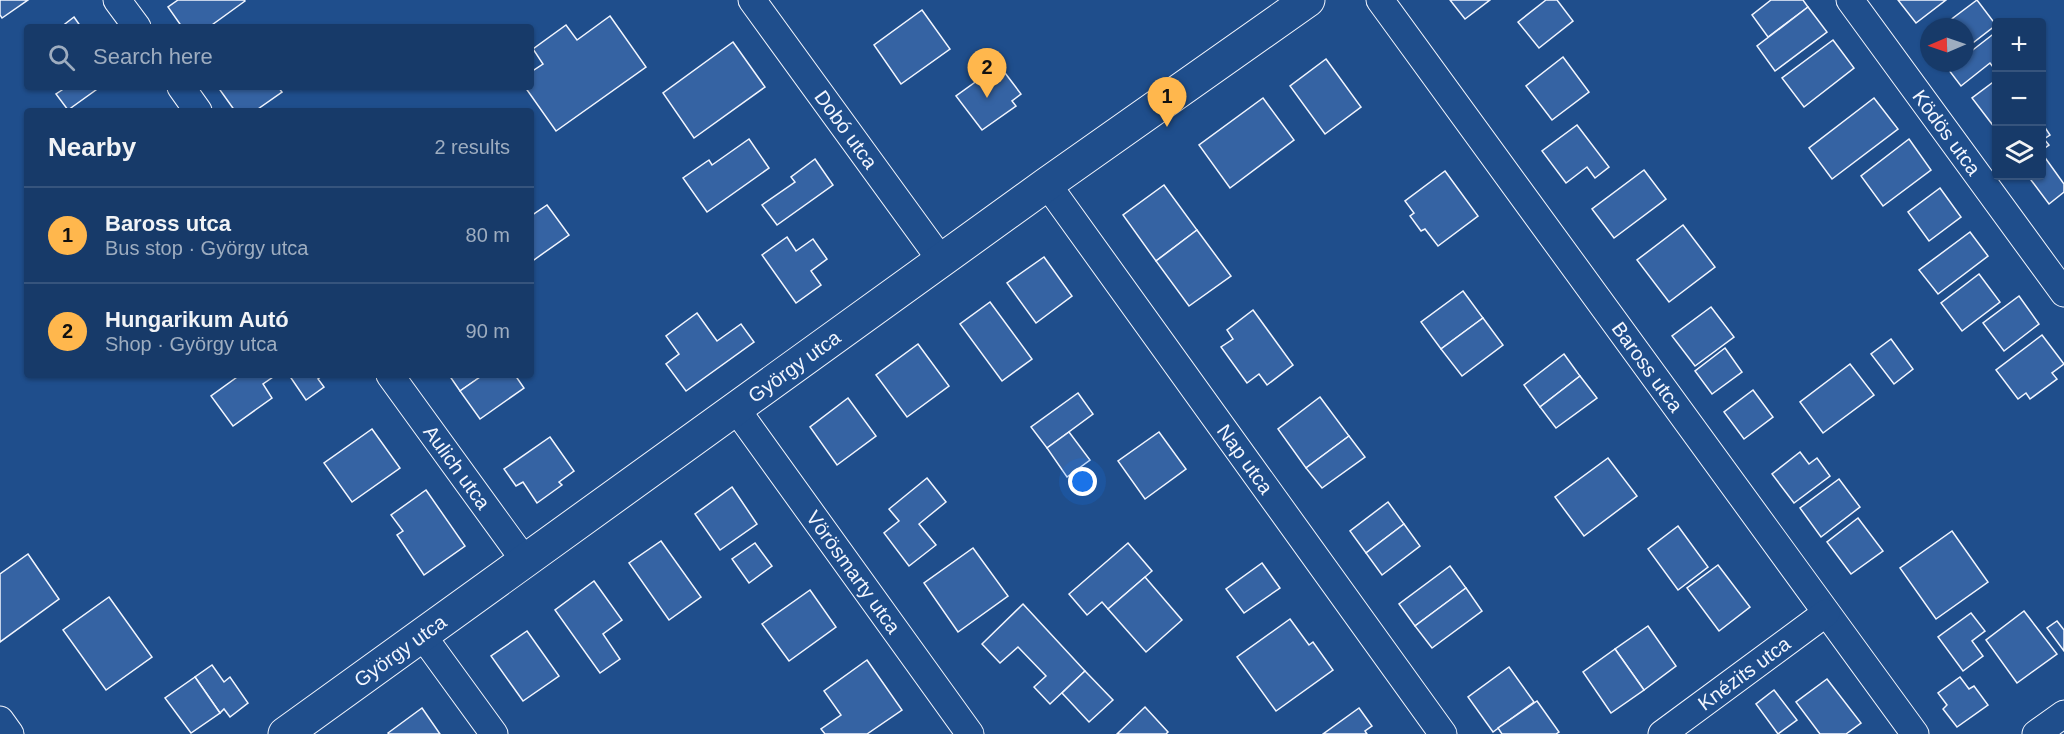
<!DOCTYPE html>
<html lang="en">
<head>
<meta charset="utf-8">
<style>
  :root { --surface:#173a69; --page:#244571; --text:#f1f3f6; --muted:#9eadc0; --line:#36547d; --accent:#ffb74d }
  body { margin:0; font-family:Arial,sans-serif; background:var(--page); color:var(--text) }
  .controls { position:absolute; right:18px; top:18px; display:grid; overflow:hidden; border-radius:6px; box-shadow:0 2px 4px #0004 }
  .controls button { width:54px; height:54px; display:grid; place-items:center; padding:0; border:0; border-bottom:2px solid var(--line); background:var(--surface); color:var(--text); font:30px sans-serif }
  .compass { position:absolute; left:1920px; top:18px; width:54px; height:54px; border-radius:50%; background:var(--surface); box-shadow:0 2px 4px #0004; rotate:268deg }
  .you { position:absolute; left:1083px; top:482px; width:21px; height:21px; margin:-15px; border:4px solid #fff; border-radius:50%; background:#1a73e8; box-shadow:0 0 0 9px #1a73e833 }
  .badge { display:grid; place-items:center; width:39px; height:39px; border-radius:50%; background:var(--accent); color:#111; font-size:20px; font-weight:700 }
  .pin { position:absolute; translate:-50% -50px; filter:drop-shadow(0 2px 3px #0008) }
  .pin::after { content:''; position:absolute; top:32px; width:21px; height:18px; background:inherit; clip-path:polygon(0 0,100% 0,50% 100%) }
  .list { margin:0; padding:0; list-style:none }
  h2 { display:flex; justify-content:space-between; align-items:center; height:78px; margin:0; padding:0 24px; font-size:26px }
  h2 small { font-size:20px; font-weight:400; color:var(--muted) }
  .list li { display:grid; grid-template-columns:39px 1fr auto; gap:18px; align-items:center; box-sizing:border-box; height:96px; padding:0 24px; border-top:2px solid var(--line) }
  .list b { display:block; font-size:22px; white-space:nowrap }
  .list p { margin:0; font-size:20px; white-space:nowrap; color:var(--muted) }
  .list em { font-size:20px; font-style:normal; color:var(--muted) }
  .icon { flex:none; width:33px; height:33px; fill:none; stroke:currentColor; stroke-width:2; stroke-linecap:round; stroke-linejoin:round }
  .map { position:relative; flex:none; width:2064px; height:734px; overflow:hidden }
  .search { position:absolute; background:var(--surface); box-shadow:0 2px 4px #0004; left:24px; top:24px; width:510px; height:66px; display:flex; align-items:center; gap:15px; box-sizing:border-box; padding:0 21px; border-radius:6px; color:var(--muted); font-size:22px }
  .panel { position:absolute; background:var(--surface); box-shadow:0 2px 4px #0004; left:24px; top:108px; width:510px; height:270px; border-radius:6px }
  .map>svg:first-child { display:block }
</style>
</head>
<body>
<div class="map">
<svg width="2064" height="734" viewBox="0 0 2064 734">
  <rect width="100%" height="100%" fill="#1f4e8c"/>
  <g fill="#3563a3" stroke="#f2f6ff" stroke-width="1.5">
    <polygon points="0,0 28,0 2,18 0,15"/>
    <polygon points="178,0 244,0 245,1 209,27 182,27 168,7"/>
    <polygon points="1450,0 1490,0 1465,19"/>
    <polygon points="1546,0 1557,0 1573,21 1539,48 1518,22"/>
    <polygon points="1771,0 1803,0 1808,7 1768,37 1752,15"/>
    <polygon points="1898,0 1946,0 1916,23"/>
    <polygon points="1977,0 1996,25 1965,49 1965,27 1941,27"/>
    <polygon points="1808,7 1827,32 1775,71 1757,46"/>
    <polygon points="922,10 950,49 901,84 874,45"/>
    <polygon points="610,16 646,67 556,131 525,87 531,87 531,72 543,64 533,49 566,25 577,40"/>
    <polygon points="74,17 81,27 61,27"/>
    <polygon points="1996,32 1996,71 1990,63 1961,86 1948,69 1956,63 1965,63 1965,56"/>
    <polygon points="1833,40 1854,68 1804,107 1782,78"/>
    <polygon points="733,42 765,87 694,138 663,93"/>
    <polygon points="1563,57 1589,92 1552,120 1526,86"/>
    <polygon points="1326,59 1361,107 1325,134 1290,86"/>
    <polygon points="999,65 1021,94 1012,101 1016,106 982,130 956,96"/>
    <polygon points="1996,80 1996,127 1995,128 1972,98"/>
    <polygon points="59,87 100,87 68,110 56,94 62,90"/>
    <polygon points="224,87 278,87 282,92 255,111 235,111 220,90"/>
    <polygon points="1263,98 1294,140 1230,188 1199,145"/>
    <polygon points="1874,98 1898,129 1832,179 1809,148"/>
    <polygon points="2042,123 2050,135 2044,139 2049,145 2042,150"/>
    <polygon points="1577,125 1609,167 1595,178 1587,167 1566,183 1542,151"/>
    <polygon points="749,139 769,168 707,212 683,178 709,160 712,165"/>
    <polygon points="1909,139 1931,170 1883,206 1861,176"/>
    <polygon points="815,159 833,185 777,225 762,205 795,182 791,177"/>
    <polygon points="2046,159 2064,184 2064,192 2049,204 2028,176 2042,176 2042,163"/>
    <polygon points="1644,170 1666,199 1614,238 1592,209"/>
    <polygon points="1445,171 1478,216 1438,246 1425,229 1421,231 1410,216 1414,213 1405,201"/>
    <polygon points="1164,185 1197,230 1156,261 1123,215"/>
    <polygon points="1940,188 1961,217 1929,241 1908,212"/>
    <polygon points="547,205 569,235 531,262 531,216"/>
    <polygon points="1683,225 1715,267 1669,302 1637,260"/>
    <polygon points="1197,230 1231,276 1189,306 1156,261"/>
    <polygon points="1970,232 1988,256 1938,294 1919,270"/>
    <polygon points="787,237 796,251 813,239 827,259 811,271 821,285 796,303 762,255"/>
    <polygon points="1044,257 1072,296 1036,323 1007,283"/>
    <polygon points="1979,274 2000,302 1962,331 1941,303"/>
    <polygon points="1463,291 1483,318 1441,349 1421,322"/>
    <polygon points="2019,296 2039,324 2004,351 1983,323"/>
    <polygon points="990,302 1032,359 1002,381 960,324"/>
    <polygon points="1711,307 1734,337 1695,366 1672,336"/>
    <polygon points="1253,310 1293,365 1267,385 1259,374 1247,383 1221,347 1233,339 1227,330"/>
    <polygon points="697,313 717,341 741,324 754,342 686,391 666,364 679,354 666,336"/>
    <polygon points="1483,318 1503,345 1462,376 1441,349"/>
    <polygon points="2042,335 2064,364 2052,373 2057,379 2030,399 2026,393 2018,399 1996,370"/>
    <polygon points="1891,339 1913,369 1894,384 1871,354"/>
    <polygon points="918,344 949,386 907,417 876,375"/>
    <polygon points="1725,348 1742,372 1712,394 1695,371"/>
    <polygon points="1564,354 1580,376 1540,407 1524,385"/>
    <polygon points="1850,364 1874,395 1823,433 1800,402"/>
    <polygon points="240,375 276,375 263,384 272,398 233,426 211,396"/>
    <polygon points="289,375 323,375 318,379 324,387 306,400"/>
    <polygon points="449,375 483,375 460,391"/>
    <polygon points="483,375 515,375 524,388 480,419 460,391"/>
    <polygon points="1580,376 1597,398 1556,428 1540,407"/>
    <polygon points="1753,390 1773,417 1744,439 1724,412"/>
    <polygon points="1078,393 1093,414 1047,448 1031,427"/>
    <polygon points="1320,397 1349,436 1306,468 1278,429"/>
    <polygon points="848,398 876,436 837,465 810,427"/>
    <polygon points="372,429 400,468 352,502 324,463"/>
    <polygon points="1069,432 1090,460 1067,477 1047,448"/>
    <polygon points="1159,432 1186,469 1145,499 1118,461"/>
    <polygon points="1349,436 1365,457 1322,488 1306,468"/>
    <polygon points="550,437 574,471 559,482 562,485 537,503 523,482 516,486 504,469"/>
    <polygon points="1800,452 1809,464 1817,458 1830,476 1794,503 1772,474"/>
    <polygon points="1608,458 1637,496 1584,536 1555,497"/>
    <polygon points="927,478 946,502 919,524 936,545 909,566 884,533 899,521 889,509"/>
    <polygon points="1839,479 1860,507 1821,537 1800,508"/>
    <polygon points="732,487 757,524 720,550 695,514"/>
    <polygon points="426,490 465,546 424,575 397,535 403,531 391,515"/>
    <polygon points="1388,502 1404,524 1366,553 1350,531"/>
    <polygon points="1858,518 1883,551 1851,574 1827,542"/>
    <polygon points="1404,524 1420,546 1382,575 1366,553"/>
    <polygon points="1678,526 1708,567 1678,590 1648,549"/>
    <polygon points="1952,531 1988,582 1936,619 1900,568"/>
    <polygon points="661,541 701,597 669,620 629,563"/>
    <polygon points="755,543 772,566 749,583 732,559"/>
    <polygon points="1128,543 1152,571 1108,609 1102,602 1087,615 1069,594"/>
    <polygon points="973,548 1008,596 958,632 924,583"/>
    <polygon points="28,554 59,599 0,642 0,574"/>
    <polygon points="1262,563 1280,588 1244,613 1226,589"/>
    <polygon points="1718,565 1750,607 1719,631 1687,588"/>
    <polygon points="1450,566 1466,588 1415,626 1399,604"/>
    <polygon points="1145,577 1182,620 1146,652 1108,609"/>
    <polygon points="594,581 622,620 603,634 620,659 600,673 555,610"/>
    <polygon points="1466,588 1482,611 1432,648 1415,626"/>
    <polygon points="810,590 836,627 789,661 762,624"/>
    <polygon points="109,597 152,657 106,690 63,630"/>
    <polygon points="1023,604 1085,671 1050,704 1034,687 1046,676 1018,647 1000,663 982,644"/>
    <polygon points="2024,611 2057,654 2017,683 1986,640"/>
    <polygon points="1971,613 1985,631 1972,641 1983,656 1963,671 1938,637"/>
    <polygon points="1290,619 1309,645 1313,642 1333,670 1276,711 1237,657"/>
    <polygon points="2057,621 2064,630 2064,651 2047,628"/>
    <polygon points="1648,626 1676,666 1644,690 1615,649"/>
    <polygon points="527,631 559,676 523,701 491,656"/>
    <polygon points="1615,649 1644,690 1611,713 1583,672"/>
    <polygon points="867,660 902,710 867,734 825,734 821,729 841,715 824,691"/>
    <polygon points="212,665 224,682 230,677 248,703 230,717 224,709 220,713 195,677"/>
    <polygon points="1509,667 1534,702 1493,732 1468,697"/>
    <polygon points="1085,671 1113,700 1089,722 1062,693"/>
    <polygon points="195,677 220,713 191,733 165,698"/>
    <polygon points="1960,677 1969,689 1974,686 1988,705 1957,727 1943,709 1947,705 1938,693"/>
    <polygon points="1827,679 1861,723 1846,734 1820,734 1796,702"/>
    <polygon points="1774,690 1797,720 1778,734 1756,704"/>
    <polygon points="1537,701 1559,732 1556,734 1502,734 1498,728"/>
    <polygon points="1145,707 1168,732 1166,734 1117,734"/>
    <polygon points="422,708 440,734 389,734 388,733"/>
    <polygon points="1359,708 1372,726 1365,731 1367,734 1323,734"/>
  </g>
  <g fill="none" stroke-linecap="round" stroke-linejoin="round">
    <g stroke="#f2f6ff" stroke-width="29">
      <g id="street">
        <polyline points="117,0 137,27"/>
        <path id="s1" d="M752,0l189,260"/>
        <path id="s2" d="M1380,0l535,734"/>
        <path id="s3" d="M1850,0l214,293"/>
        <polyline points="181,87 198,111"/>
        <path id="s4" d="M1047,184l396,550"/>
        <path id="s5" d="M390,375l135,186"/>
        <path id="s6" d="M736,409l234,325"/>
        <polyline points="422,635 494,734"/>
        <polyline points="0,720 10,734"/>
        <path id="s7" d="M1662,734l164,-121"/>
        <polyline points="2036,734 2064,714"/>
      </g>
    </g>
    <g stroke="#f2f6ff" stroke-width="35">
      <g id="secondary">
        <path id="s8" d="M285,734l762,-550 261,-184"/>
      </g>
    </g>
    <use href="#street" stroke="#1f4e8c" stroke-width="27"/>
    <use href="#secondary" stroke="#1f4e8c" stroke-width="33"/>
  </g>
  <g text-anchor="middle" stroke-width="4.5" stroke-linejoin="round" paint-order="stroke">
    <g font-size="20" fill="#f2f6ff" stroke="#1f4e8c">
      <text dy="7" stroke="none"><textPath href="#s1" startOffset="160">Dobó utca</textPath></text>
      <text dy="7" stroke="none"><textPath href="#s3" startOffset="164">Ködös utca</textPath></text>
      <text dy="7" stroke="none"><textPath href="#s8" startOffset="628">György utca</textPath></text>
      <text dy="7" stroke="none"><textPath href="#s2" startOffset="454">Baross utca</textPath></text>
      <text dy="7" stroke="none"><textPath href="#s4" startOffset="339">Nap utca</textPath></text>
      <text dy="7" stroke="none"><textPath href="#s5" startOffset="114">Aulich utca</textPath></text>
      <text dy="7" stroke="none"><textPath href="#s6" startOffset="201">Vörösmarty utca</textPath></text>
      <text dy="7" stroke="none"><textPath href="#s8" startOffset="142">György utca</textPath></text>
      <text dy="7" stroke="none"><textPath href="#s7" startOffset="102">Knézits utca</textPath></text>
    </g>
  </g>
</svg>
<div class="controls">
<button>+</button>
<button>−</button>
<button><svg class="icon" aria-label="layers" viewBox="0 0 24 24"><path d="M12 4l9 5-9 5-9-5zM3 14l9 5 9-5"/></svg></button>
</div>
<svg class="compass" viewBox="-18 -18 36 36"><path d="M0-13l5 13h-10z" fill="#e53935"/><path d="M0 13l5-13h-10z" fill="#9eadc0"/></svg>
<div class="you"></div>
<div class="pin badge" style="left:1167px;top:127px">1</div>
<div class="pin badge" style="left:987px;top:98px">2</div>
<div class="search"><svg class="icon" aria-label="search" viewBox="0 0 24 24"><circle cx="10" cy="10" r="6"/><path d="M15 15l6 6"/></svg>Search here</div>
<section class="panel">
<h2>Nearby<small>2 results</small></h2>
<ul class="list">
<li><span class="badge">1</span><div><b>Baross utca</b><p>Bus stop · György utca</p></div><em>80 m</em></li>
<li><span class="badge">2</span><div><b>Hungarikum Autó</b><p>Shop · György utca</p></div><em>90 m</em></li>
</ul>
</section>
</div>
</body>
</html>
